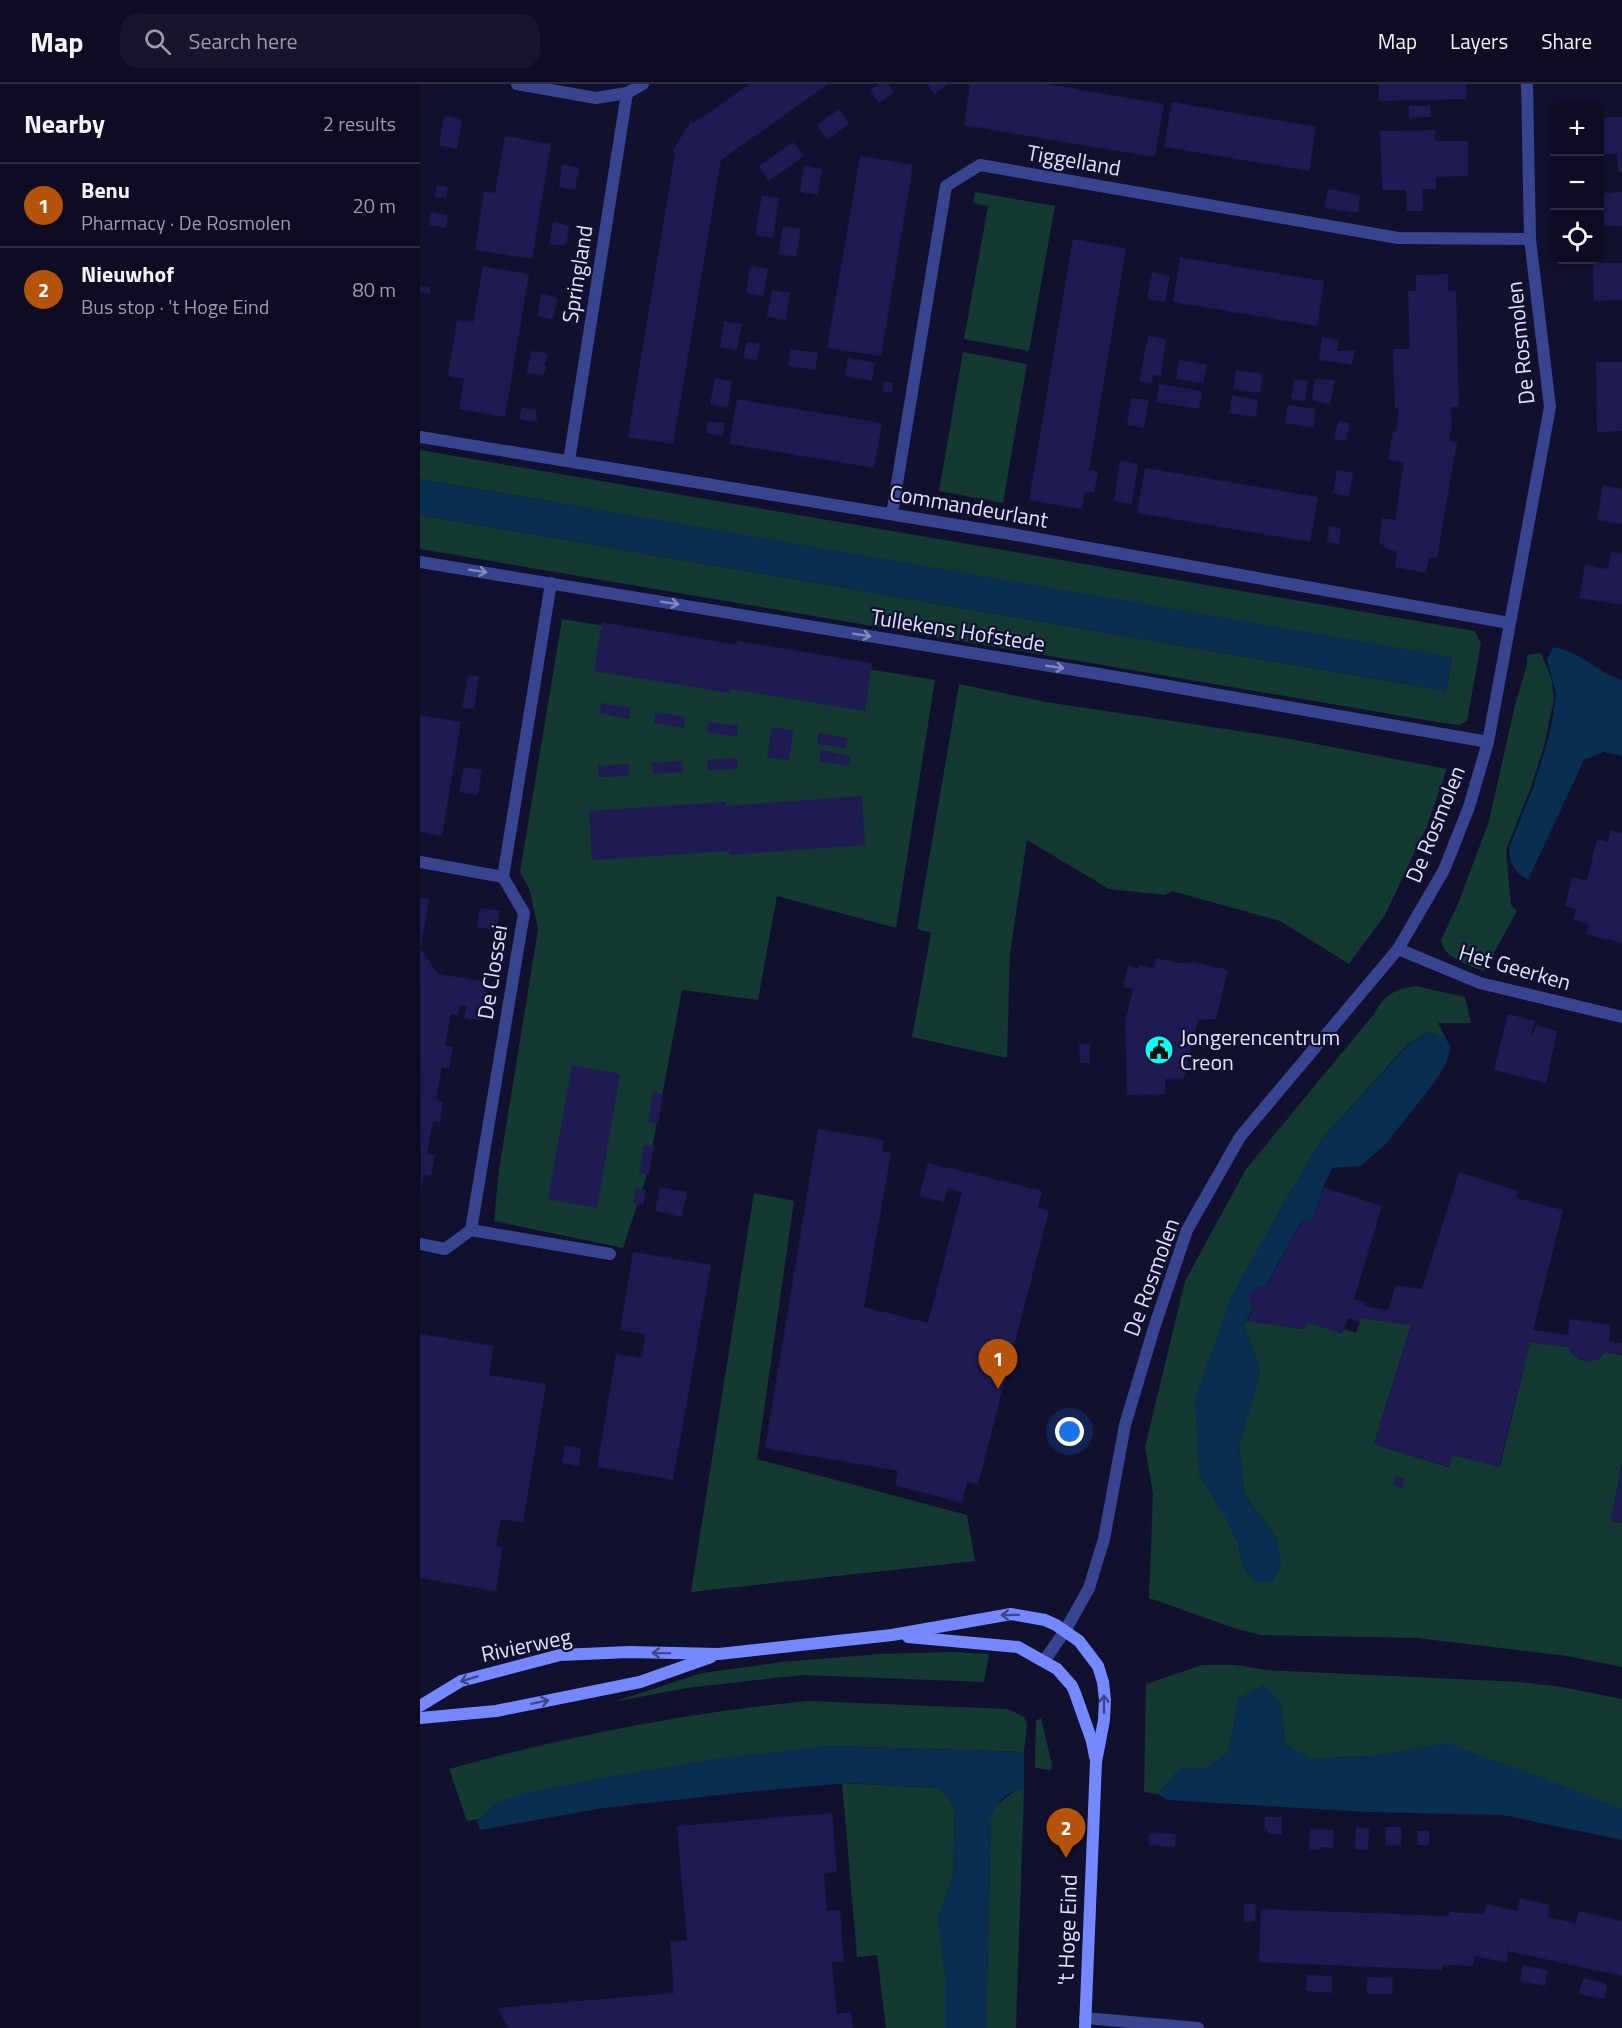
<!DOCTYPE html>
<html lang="en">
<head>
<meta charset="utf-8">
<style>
  :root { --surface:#0d0c23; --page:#16152b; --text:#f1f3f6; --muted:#9a9ba6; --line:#2d2c41; --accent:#b45309 }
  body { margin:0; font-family:"Titillium Web",sans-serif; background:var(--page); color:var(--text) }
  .controls { position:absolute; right:18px; top:18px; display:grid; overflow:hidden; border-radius:12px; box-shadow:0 3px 9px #0003 }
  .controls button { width:54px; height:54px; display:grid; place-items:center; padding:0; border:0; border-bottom:2px solid var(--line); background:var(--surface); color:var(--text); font:30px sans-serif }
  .you { position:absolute; left:650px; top:1348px; width:21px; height:21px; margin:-15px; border:4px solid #fff; border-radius:50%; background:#1a73e8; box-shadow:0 0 0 9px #1a73e833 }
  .badge { display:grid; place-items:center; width:39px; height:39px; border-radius:50%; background:var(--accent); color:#fff; font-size:20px; font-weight:700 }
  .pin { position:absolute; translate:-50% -50px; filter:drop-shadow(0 2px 3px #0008) }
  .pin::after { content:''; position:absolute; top:32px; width:21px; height:18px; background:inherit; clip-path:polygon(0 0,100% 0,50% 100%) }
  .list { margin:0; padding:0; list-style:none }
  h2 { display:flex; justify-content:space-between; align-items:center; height:78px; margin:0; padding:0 24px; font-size:26px }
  h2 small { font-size:20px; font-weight:400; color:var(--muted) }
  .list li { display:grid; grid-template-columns:39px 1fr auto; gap:18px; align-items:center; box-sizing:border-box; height:84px; padding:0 24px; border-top:2px solid var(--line) }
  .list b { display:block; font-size:22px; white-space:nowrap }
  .list p { margin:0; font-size:20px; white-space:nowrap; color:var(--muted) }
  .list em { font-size:20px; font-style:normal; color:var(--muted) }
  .icon { flex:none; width:33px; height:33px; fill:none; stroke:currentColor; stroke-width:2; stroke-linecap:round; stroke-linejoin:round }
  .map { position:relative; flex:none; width:1202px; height:1944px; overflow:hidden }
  header { display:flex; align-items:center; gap:36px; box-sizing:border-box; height:84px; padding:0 30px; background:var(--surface); border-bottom:2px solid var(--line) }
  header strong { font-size:28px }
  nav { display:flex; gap:33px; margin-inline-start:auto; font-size:21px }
  .search { width:420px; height:54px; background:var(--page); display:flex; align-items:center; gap:15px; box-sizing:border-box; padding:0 21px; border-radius:18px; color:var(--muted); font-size:22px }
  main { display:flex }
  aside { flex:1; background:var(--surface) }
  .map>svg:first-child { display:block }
</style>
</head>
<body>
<header>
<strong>Map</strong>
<div class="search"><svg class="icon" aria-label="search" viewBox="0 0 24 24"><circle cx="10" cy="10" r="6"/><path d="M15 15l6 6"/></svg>Search here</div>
<nav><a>Map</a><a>Layers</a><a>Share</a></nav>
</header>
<main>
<aside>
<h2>Nearby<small>2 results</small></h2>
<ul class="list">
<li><span class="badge">1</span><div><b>Benu</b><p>Pharmacy · De Rosmolen</p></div><em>20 m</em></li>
<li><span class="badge">2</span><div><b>Nieuwhof</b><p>Bus stop · 't Hoge Eind</p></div><em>80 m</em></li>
</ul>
</aside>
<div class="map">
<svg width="1202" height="1944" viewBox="0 0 1202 1944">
  <rect width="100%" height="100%" fill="#11102f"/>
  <g fill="#133932">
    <polygon points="555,108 635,122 609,267 544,255 568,122 553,119"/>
    <polygon points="543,268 607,280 583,419 519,407"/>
    <polygon points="0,366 1055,547 1061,559 1047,637 1039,641 1023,639 0,465 0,431 1026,607 1032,574 0,395"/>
    <polygon points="142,535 515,596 476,844 357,812 338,916 262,906 227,1091 203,1164 74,1137 79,1086 118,845 110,807 100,788"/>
    <path d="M1121,569l10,24 3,22 -10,47 -13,41 -25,63 5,55 6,6 -33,60c-16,-6 -40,-12 -43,-31l17,-36 31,-83 26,-116 12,-40v-10z"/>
    <polygon points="539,600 626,618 865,654 1027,685 1007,742 965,831 929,880 860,837 752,807 745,811 689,805 607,756 590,869 587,974 492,953 511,849 497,845"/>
    <path d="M996,902l49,11 6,26h-33l8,16 -19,-7 -20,13 -86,95 -90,157 -3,225 10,21 5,23 12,16 17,-1 6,-40 -34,-48 -5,-46 21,-77 -16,-45 3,-4 57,8 3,-7 35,11 2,-4 12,4 5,-15 50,7 -37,119 74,23 4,-12 48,11 30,-124 38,5c8,16 25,19 37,5l17,3v109l-11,57 11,2v144l-55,-11 -150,-18 -156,-3 -24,-6 -88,-31 4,-105 -8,-46 40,-166 61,-112 128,-155c11,-19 20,-25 42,-28z"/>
    <polygon points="334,1109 374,1117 337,1375 547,1431 555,1477 271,1508"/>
    <polygon points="532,1568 569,1570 564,1598 382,1591 267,1604 193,1618 282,1589 362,1578 460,1570"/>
    <polygon points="782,1581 816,1581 846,1586 1100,1598 1142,1603 1202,1615 1202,1725 951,1672 890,1675 865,1660 861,1619 819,1615 808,1669 786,1684 760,1685 738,1710 724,1708 726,1600"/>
    <path d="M389,1617l199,8 16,8 3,7 -3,28 -197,-6 -332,57 -15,16 -13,2 -18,-52c118,-33 238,-57 360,-68z"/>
    <polygon points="621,1634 632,1681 631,1686 615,1684 616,1637"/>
    <polygon points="422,1699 519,1704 528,1712 535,1726 533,1794 525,1815 525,1944 466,1944 457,1871 437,1873"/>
    <polygon points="596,1706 604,1706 596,1944 566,1944 571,1732 575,1722"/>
  </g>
  <g fill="#082e50">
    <polygon points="0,395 1032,573 1026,607 0,431"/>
    <path d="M1133,563c26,4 45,26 69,33v76l-18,-4 -20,8 -56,120 -10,-7 -7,-10 -2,-15 24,-60 15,-48 5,-25 3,-22 -9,-34z"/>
    <polygon points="1007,948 1026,955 1031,963 1026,980 1014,999 965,1061 941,1082 912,1084 903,1103 892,1139 882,1136 824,1241 840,1286 819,1363 824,1409 858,1457 861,1483 852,1498 835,1498 823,1482 818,1459 808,1438 779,1391 775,1316 811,1213 863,1120 901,1056 988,961"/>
    <polygon points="844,1601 861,1619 865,1660 891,1675 951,1672 1027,1659 1120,1693 1202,1725 1202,1756 1083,1731 946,1728 747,1716 738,1710 760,1685 786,1684 808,1669 819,1614"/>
    <path d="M407,1662l197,6v38c-16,0 -28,12 -33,26l-5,212h-41v-51l-7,-59 15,-40 2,-68 -7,-14 -9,-8 -92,-5 -100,9 -144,16 -123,22 -3,-8 18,-19 30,-10 76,-15 122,-20z"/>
  </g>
  <g fill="#1d1b51">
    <polygon points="330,0 408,0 301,76 253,360 208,353 255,70 252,68 271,37 274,39"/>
    <polygon points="458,0 468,0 474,8 459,19 450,6"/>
    <polygon points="507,0 528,0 514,10"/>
    <polygon points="550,0 627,0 744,20 735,73 544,41"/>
    <polygon points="959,0 1046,0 1047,15 959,17"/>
    <polygon points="752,18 896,43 889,87 744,63"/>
    <polygon points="989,22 1010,22 1011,33 989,34"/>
    <polygon points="419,25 429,40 407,56 397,41"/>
    <polygon points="24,32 42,36 37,65 19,61"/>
    <polygon points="1180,33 1202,33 1202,88 1198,88 1197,70 1180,70"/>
    <polygon points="1015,46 1015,57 1048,57 1048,92 1016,93 1016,105 1002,105 1003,127 987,127 986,106 962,106 960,47"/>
    <polygon points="85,52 131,60 112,175 55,166 64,107 75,109"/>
    <polygon points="373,58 384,72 349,97 339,82"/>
    <polygon points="440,72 493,81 461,272 407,264"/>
    <polygon points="142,80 157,83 159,85 158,93 156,94 156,104 154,106 139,103"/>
    <polygon points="384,82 402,85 398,111 380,108"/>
    <polygon points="17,101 28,103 26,114 15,113"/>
    <polygon points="908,105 940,111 938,129 904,124"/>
    <polygon points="1202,108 1202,142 1180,142 1180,109"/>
    <polygon points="342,111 359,114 353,154 335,151"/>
    <polygon points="11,128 28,131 26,144 9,141"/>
    <polygon points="133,137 149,142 148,149 146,151 148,153 146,160 144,162 129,160"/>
    <polygon points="363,142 381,145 376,173 358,170"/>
    <polygon points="653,155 706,164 669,386 678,387 677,393 674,409 665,407 662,425 609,416"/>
    <polygon points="760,173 904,197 897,242 753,218"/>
    <polygon points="1173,179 1202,179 1202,216 1174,217"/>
    <polygon points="63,182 109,190 85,333 39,325 44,295 28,292 37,236 53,238"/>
    <polygon points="330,182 348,185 343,212 326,209"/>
    <polygon points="732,188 750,192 745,218 727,215"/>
    <polygon points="1028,190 1028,207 1036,206 1039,323 1031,323 1032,340 1029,357 1037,358 1017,474 1009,473 1006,489 975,483 977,468 969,466 959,458 962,434 975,436 984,379 968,376 973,347 976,348 978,335 978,324 975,324 973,265 990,265 988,207 996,207 996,191"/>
    <polygon points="0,202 10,203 10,210 0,208"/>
    <polygon points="352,206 370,209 366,236 347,233"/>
    <polygon points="121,210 136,213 137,215 136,222 134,224 135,226 134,233 132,235 117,232"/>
    <polygon points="304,237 322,240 317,266 300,263"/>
    <polygon points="728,252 746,255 741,292 733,291 732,299 719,297"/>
    <polygon points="902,253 919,256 917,267 935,266 932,281 899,276"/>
    <polygon points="327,258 340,260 337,276 323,274"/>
    <polygon points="371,265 398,269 395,286 368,282"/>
    <polygon points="111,267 126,269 128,271 126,278 124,281 126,283 124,290 122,291 107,289"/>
    <polygon points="428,274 455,279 452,297 425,292"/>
    <polygon points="759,276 787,281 783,299 756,295"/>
    <polygon points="1176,278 1202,278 1202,347 1177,348"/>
    <polygon points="816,286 843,290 840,309 813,305"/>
    <polygon points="295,294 312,297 308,323 290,320"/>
    <polygon points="874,295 888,297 885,317 871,315"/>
    <polygon points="895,295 915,296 910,320 892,316"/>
    <polygon points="464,297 473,299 472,309 462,307"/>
    <polygon points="739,300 782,307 779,325 736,318"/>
    <polygon points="812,311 838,316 836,333 809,329"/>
    <polygon points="711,314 729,316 724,344 707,341"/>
    <polygon points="317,315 462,339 454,384 309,360"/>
    <polygon points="868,321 896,325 893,344 865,339"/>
    <polygon points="102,324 116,326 117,336 114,338 99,335"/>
    <polygon points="288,337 305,339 303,352 286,349"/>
    <polygon points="918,337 930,339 926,357 914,355"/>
    <polygon points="700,377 718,380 712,420 694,417"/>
    <polygon points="725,384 898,413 890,458 717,429"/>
    <polygon points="917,386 933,389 929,412 913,409"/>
    <polygon points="1183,401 1202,405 1202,440 1177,436"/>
    <polygon points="909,442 921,444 919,460 907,458"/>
    <polygon points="1191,468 1202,470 1202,521 1159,514 1165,481 1188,485"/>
    <polygon points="182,538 317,561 317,557 452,579 445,627 310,605 309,609 174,587"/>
    <polygon points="48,591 59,592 54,625 42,624"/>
    <polygon points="181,619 211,624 209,635 180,629"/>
    <polygon points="236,628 265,633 264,644 234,639"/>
    <polygon points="0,631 41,638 22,752 0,748"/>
    <polygon points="289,638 318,642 317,653 287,648"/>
    <polygon points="352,643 373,647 369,677 347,673"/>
    <polygon points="399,649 428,654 426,664 397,660"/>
    <polygon points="401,666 430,672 429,682 399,677"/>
    <polygon points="317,674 318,685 288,686 287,676"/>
    <polygon points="262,677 263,688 233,690 232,679"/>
    <polygon points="209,680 209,692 179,693 178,682"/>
    <polygon points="44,683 62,686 58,711 39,708"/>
    <polygon points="442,712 445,761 309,771 309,767 172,776 169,727 306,718 306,722"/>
    <polygon points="1191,746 1202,749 1202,859 1166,850 1168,840 1153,836 1156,825 1145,822 1152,793 1167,797 1177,755 1188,758"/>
    <polygon points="0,814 9,815 1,863 0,863"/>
    <polygon points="60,824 80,827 76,846 57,843"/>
    <polygon points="0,864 18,890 68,898 61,936 44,934 47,922 40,921 38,931 31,930 25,962 33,963 29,985 22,983 16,1016 23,1018 20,1039 13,1037 7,1070 15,1071 13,1082 11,1092 4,1091 1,1107"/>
    <polygon points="736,874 757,879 774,878 808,886 796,935 778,936 764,994 745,995 745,1010 707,1011 705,938 713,905 703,903 708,881 718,884 719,881 734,884"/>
    <polygon points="1088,930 1115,937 1111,951 1113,951 1116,941 1137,947 1126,999 1074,986"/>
    <polygon points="659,960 670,960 670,979 660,979"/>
    <polygon points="152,981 200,990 177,1124 128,1115"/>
    <polygon points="233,1008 243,1010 238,1040 228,1038"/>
    <polygon points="398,1045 464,1056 462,1067 471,1069 444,1223 508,1239 542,1108 528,1104 524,1118 499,1112 508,1079 622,1107 618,1124 629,1127 558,1400 547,1398 542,1419 475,1401 478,1387 345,1364"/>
    <polygon points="224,1061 234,1062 229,1091 219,1089"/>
    <polygon points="1039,1088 1098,1107 1096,1114 1143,1126 1113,1246 1148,1251 1150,1235 1191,1241 1189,1257 1202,1259 1202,1270 1185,1268 1179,1275 1168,1278 1154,1272 1148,1263 1110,1258 1079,1383 1032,1371 1029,1383 954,1360 991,1241 941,1234 940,1238 928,1234 922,1250 887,1238 885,1245 827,1237 834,1225 829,1220 829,1210 838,1202 846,1202 883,1135 892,1139 903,1103 962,1122 934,1215 946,1218 944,1222 968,1226 976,1201 1002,1205"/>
    <polygon points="240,1103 267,1108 262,1133 235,1127"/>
    <polygon points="216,1104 226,1106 223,1121 213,1119"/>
    <polygon points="213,1168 291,1181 253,1396 177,1383 196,1270 222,1274 225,1250 200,1246"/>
    <polygon points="0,1250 74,1262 69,1291 126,1300 103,1439 81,1435 76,1462 83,1463 76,1507 0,1494"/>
    <polygon points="145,1361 161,1364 159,1382 142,1379"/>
    <polygon points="1201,1386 1202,1386 1202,1439 1191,1437"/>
    <polygon points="976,1392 984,1395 982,1404 973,1401"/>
    <polygon points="412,1729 417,1788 404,1789 407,1827 420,1826 424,1878 412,1878 417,1930 431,1928 433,1944 89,1944 77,1924 254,1909 250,1858 267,1856 257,1742"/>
    <polygon points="845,1733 862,1733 862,1750 850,1750 845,1744"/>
    <polygon points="936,1743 949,1744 948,1766 935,1765"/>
    <polygon points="966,1743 981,1743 981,1762 966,1761"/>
    <polygon points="890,1745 914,1746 913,1764 900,1763 900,1766 889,1765"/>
    <rect x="998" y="1747" width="11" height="14"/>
    <polygon points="729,1749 756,1750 755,1763 729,1761"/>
    <polygon points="1100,1814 1130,1821 1127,1833 1156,1839 1159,1827 1202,1837 1202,1892 1088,1867 1094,1839 1088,1866 1087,1879 1055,1872 1053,1882 1023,1881 1022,1886 839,1878 841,1825 1029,1832 1029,1828 1064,1830 1067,1820 1097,1827"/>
    <polygon points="824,1820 836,1820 835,1838 824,1838"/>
    <polygon points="1103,1881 1128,1886 1125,1902 1100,1897"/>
    <polygon points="887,1891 912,1892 912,1909 886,1907"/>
    <polygon points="947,1893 973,1894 972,1910 947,1910"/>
    <polygon points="1163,1894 1183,1899 1187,1903 1184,1915 1159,1910"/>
  </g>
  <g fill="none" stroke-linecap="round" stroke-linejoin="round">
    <g stroke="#394490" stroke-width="12">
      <polyline points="97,0 176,14 207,9 223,0"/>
      <polyline points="0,353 585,449 1089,539"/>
      <polyline points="149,377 207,9"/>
      <polyline points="472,430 526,102 560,81 978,154 1110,155"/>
      <polyline points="0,478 685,591 1068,658"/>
      <polyline points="0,778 83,793"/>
      <polyline points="978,865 1060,899 1202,933"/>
      <polyline points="51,1146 190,1170"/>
      <polyline points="0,1160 25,1165 51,1146 104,829 83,793 131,499"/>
      <polyline points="624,1577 645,1547 669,1504 684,1455 705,1341 734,1244 767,1146 820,1053 978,865 1024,786 1049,723 1068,658 1130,323 1110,155 1107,0"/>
      <polyline points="665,1934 778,1944"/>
    </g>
    <g stroke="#7588ff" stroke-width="12">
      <polyline points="488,1553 598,1563 637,1585 652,1602 655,1609 672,1657 675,1673"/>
      <polyline points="0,1622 41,1597 140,1571 209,1568 299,1570 472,1551 591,1530 625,1536 636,1541 659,1557 678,1582 683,1598 685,1616 684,1636 676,1678 665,1944"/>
      <polyline points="0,1634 76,1627 220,1598 291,1573"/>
    </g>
  </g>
  <defs><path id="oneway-shaft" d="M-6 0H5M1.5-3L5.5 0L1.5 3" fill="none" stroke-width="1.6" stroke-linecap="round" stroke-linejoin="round" transform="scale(1.5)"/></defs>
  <g stroke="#838ac2">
    <use href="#oneway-shaft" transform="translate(58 487) rotate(9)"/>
    <use href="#oneway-shaft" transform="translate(250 519) rotate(9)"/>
    <use href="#oneway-shaft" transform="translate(442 551) rotate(9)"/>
    <use href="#oneway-shaft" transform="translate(635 583) rotate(9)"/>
  </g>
  <g stroke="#3e468d">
    <use href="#oneway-shaft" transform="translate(590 1531) rotate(179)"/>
    <use href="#oneway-shaft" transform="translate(241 1569) rotate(-179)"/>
    <use href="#oneway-shaft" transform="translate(49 1595) rotate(163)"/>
    <use href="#oneway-shaft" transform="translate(120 1618) rotate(-12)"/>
    <use href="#oneway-shaft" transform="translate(684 1620) rotate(-90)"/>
  </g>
  <defs>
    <g id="civic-disc" transform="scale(1.5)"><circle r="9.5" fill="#0affef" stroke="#11102f"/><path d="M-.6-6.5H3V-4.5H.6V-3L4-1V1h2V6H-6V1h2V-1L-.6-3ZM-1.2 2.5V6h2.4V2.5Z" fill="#111"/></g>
  </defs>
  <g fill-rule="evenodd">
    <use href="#civic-disc" x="739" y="966"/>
  </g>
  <g text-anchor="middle" stroke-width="4.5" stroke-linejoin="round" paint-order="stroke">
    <g font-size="22" fill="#dee0ff" stroke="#11102f">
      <text transform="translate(654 76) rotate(10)" y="8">Tiggelland</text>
      <text transform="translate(157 190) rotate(-81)" y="8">Springland</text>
      <text transform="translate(1100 259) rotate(-96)" y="8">De Rosmolen</text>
      <text transform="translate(549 422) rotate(10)" y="8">Commandeurlant</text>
      <text transform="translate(538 546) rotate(9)" y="8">Tullekens Hofstede</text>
      <text transform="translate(1015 740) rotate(-68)" y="8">De Rosmolen</text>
      <text transform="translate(1095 883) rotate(16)" y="8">Het Geerken</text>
      <text transform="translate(72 888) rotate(-81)" y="8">De Clossei</text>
      <text transform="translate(731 1193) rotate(-70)" y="8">De Rosmolen</text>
      <text transform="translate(106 1561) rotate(-12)" y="8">Rivierweg</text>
      <text transform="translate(647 1846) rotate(-88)" y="8">'t Hoge Eind</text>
    </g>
    <g font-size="22" fill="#dee0ff" stroke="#11102f" text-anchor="start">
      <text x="760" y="961">Jongerencentrum<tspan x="760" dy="25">Creon</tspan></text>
    </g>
  </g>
</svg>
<div class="controls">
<button>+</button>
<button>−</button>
<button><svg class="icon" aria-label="locate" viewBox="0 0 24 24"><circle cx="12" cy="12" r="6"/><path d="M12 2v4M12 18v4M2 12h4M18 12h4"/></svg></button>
</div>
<div class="you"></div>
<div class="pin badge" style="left:578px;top:1305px">1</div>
<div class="pin badge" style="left:646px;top:1774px">2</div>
</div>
</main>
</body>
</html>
